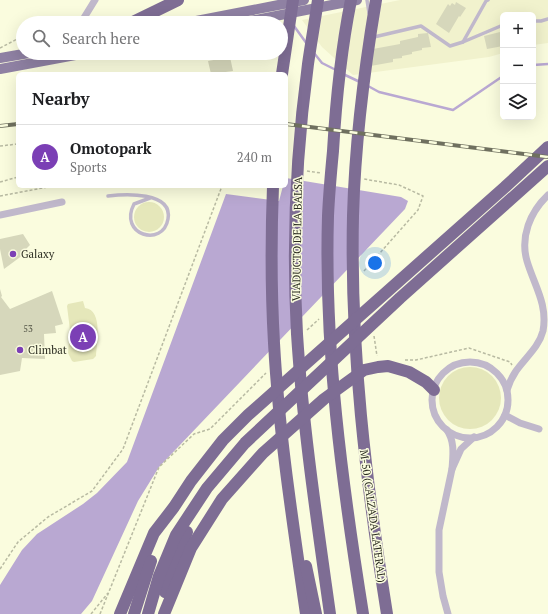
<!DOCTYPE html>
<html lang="en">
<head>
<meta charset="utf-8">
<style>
  :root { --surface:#fff; --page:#f2f2f2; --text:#202124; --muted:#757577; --line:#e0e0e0; --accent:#7b3fb5 }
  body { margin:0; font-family:"PT Serif",serif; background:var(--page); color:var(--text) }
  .controls { position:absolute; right:12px; top:12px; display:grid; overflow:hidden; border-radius:6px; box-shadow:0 4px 16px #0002 }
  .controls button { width:36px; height:36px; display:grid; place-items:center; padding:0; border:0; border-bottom:1px solid var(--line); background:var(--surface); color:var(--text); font:20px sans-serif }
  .you { position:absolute; left:375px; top:263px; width:14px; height:14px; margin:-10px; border:3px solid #fff; border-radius:50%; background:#1a73e8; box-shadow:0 0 0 6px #1a73e833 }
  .badge { display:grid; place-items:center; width:26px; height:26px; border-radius:50%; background:var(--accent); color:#fff; font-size:13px; font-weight:700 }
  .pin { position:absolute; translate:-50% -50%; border:2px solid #fff; box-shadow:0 1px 4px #0006 }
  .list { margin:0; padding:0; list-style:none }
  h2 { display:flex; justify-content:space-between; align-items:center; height:52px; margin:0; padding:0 16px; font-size:17px }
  h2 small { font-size:13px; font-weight:400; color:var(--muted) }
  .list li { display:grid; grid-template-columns:26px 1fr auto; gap:12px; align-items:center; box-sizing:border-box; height:64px; padding:0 16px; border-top:1px solid var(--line) }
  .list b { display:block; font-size:15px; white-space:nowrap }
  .list p { margin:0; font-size:13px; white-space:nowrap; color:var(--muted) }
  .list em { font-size:13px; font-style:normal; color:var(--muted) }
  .icon { flex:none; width:22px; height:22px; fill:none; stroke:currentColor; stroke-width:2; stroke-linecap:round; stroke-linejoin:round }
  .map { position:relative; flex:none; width:548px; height:614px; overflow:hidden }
  .search { position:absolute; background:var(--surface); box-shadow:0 4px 16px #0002; left:16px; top:16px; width:272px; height:44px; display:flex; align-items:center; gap:10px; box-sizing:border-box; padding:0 14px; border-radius:22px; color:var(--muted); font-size:15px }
  .panel { position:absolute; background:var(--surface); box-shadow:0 4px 16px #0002; left:16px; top:72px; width:272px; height:116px; border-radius:6px }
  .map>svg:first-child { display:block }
</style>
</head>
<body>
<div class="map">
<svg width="548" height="614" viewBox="0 0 548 614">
  <rect width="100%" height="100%" fill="#fafcde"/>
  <polygon fill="#f1f2cd" points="400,0 548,0 548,43 533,45 533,15 503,15 503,53 489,57 353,75 322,47 302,20"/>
  <g fill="#e5e7ba">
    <circle cx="149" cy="217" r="15"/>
    <path d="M83,301l2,7c18,2 12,35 11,48l-3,3 -19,3 -2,-1 -4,-8 2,-23 -3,-24 1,-2z"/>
    <circle cx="470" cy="398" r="31"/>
  </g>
  <polygon fill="#b9a8d2" points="286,178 401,197 408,201 405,209 159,467 138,501 92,601 81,614 0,614 0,585 22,550 37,534 83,504 97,493 127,462 226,194 279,201 283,186 286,186"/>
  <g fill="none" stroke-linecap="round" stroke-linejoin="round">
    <g stroke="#b9a8d2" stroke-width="2.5">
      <polyline points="294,26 307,44"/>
      <polyline points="314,53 322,63 336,70"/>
      <polyline points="533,65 548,64"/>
      <polyline points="343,74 360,82"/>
      <polyline points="368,86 379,92 453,110 503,76"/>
    </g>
  </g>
  <g fill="#d6d7bb">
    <polygon points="456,2 466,8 460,17 459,16 449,33 436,24 448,4 450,6 452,3 455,5"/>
    <polygon points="500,32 503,46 487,49 484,36"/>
    <polygon points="428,33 431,47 422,48 422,50 412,52 412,54 402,56 402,58 393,59 393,62 365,67 362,51 400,44 400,41 418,37 418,34"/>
    <polygon points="240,53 252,53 253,58 241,60"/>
    <polygon points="230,57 233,71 211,74 208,61"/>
    <polygon points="23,234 30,245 26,249 27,252 4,269 0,249 0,239"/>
    <polygon points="0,289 2,296 1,297 10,309 52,291 63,324 55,326 56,333 44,334 45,359 22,358 20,371 0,375"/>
  </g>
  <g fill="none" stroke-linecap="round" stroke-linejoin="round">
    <g stroke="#b8baa2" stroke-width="1.5" stroke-dasharray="3 2" stroke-linecap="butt">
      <polyline points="69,23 74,22"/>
      <polyline points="0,48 23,36"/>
      <polyline points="0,146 18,144"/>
      <polyline points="307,171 321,173"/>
      <polyline points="0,182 18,177"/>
      <polyline points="0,196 53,186"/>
      <polyline points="364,271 418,210 423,196 399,185 364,179"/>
      <polyline points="307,330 319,319"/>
      <polyline points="374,336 377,356"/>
      <polyline points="405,360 416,360 469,348 510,362 512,365"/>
      <polyline points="0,569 18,542 48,517 92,491 123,449 222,186"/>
      <polyline points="91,614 108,593"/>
      <polyline points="100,614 159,467 194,434 210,429 266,373"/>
    </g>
    <g stroke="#c0b8cb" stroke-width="3.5">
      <polyline points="367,0 369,13"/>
      <polyline points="533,21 541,21 548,19"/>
      <polyline points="373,34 374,37 421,26 450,46 463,42 503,25"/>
      <polyline points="463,42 486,1 488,0"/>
      <path d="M108,196c16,-2 65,-5 60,23 -5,29 -50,16 -34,-15l16,-6"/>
    </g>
    <g stroke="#c0b8cb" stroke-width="7">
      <polyline points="82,21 95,0"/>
      <polyline points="0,215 62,202"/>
      <circle cx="470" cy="400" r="38"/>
      <path d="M507,390c2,-7 5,-13 9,-19 9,-13 23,-24 27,-40 5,-27 -9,-46 -16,-70 -7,-24 3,-49 21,-66"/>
      <polyline points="505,415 520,423 539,429"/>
      <path d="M447,430c8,12 6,25 5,39l9,-20 13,-12"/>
      <polyline points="448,614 443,596 439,572 439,530 452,469"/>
    </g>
    <g stroke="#8f81a3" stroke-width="10">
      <polyline points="186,23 304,0"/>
      <polyline points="240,23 357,0"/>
      <polyline points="0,58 29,53"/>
      <polyline points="0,69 86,53"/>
    </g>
    <g stroke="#7e6d94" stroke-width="12">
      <path d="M318,0c-3,21 -7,43 -10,64 -12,89 -16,180 -11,270 6,94 20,187 33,280"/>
      <path d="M351,0c-10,50 -15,100 -18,151 -2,21 -4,43 -5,65 -4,133 14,266 35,398"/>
      <path d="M376,0c-12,71 -21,143 -23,216 -3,134 13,266 34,398"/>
      <polyline points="131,23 178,0"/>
      <polyline points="282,74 293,0"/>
      <path d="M273,186c-2,52 -2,105 1,157 5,91 19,181 32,271"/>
      <polyline points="306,566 316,614"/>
      <polyline points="165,592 187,532"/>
      <polyline points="120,614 154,533 174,507 191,481 223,440 248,415 505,187 548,147"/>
      <polyline points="134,614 151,561"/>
      <polyline points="148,614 159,576 176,535 207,488 245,443 400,298 548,166"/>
      <polyline points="164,614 191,548 222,499 263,453 324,399 364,370 378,367 388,366 409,372 426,382 434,390"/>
    </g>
    <g stroke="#6f705f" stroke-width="4">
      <g id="rail">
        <polyline points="286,124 548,157"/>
        <polyline points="0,126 18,124"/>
      </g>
    </g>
    <use href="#rail" stroke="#fafcde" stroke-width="2.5" stroke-dasharray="8" stroke-linecap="butt"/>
  </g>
  <g fill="#7b3fb5" stroke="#fafcde" stroke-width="1.5">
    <circle cx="13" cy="254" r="4"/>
    <circle cx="20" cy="350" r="4"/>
  </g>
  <g text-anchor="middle" stroke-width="3" stroke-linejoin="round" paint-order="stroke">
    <g font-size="9" fill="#555647">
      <text x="28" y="332">53</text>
    </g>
    <g font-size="11" fill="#2a2b20" stroke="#fafcde">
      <text transform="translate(297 239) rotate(-89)" y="4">VIADUCTO DE LA BALSA</text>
      <text transform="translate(373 516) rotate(82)" y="4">M-50 (CALZADA LATERAL)</text>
    </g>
    <g font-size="11" fill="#2a2b20" stroke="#fafcde" text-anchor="start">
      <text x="21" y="258">Galaxy</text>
      <text x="28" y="354">Climbat</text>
    </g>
  </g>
</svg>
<div class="controls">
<button>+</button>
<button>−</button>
<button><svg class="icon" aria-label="layers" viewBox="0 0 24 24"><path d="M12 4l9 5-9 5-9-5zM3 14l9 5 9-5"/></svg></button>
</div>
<div class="you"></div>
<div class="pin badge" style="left:83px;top:337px">A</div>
<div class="search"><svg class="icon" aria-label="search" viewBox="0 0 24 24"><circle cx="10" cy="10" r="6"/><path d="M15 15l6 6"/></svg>Search here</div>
<section class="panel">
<h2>Nearby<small></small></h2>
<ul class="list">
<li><span class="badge">A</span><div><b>Omotopark</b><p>Sports</p></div><em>240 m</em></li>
</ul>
</section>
</div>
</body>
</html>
